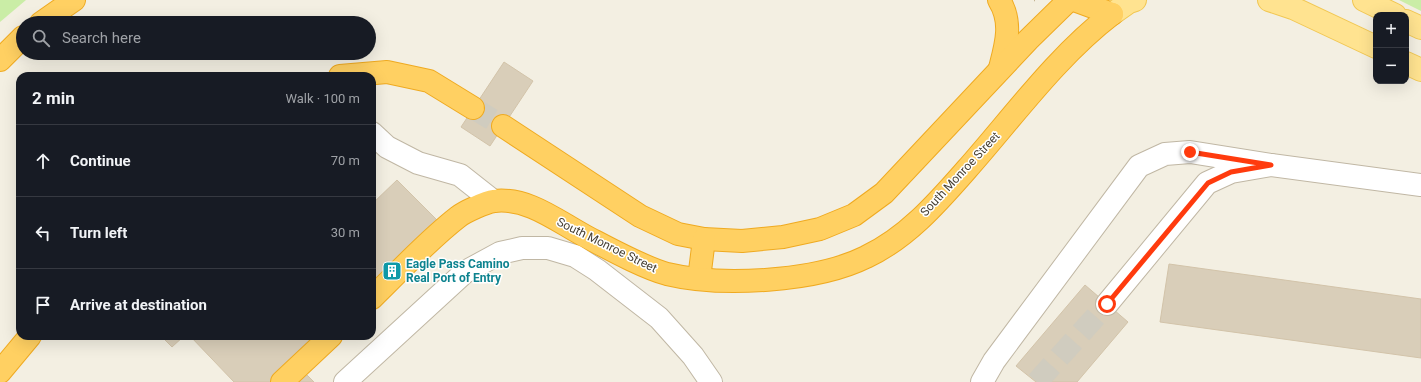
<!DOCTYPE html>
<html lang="en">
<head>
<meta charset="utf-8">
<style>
  :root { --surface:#171b24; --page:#20242c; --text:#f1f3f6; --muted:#9ea1a6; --line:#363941 }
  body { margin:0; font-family:Roboto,sans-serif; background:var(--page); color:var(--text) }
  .controls { position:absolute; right:12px; top:12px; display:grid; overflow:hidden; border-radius:8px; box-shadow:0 4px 16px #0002 }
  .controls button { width:36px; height:36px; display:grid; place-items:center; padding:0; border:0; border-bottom:1px solid var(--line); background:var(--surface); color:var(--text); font:20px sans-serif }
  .stop { position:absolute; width:12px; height:12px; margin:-9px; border:3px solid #ff3b0e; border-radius:50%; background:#fff }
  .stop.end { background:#ff3b0e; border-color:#fff; box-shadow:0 1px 4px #0008 }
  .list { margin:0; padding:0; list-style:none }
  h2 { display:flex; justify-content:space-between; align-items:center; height:52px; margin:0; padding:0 16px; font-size:17px }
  h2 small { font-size:13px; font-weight:400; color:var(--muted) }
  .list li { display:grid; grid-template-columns:26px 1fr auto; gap:12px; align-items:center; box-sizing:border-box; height:72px; padding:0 16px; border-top:1px solid var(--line) }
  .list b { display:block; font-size:15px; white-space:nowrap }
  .list em { font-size:13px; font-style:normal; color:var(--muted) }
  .icon { flex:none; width:22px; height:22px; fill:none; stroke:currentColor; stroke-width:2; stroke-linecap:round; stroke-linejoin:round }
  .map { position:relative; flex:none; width:1421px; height:382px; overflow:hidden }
  .search { position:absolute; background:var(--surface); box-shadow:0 4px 16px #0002; left:16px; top:16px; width:360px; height:44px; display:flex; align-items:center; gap:10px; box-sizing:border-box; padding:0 14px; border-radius:22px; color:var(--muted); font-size:15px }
  .panel { position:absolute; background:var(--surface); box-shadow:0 4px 16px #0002; left:16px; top:72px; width:360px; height:268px; border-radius:12px }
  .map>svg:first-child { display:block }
</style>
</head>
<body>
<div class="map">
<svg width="1421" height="382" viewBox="0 0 1421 382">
  <rect width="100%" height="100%" fill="#f3efe2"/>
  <g fill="#caeda6">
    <polygon points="0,0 26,0 0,22"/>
    <polygon points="1399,0 1421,0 1421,11"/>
  </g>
  <g fill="#d9ceb9" stroke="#d2c3a9">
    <polygon points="504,62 533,81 490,146 461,127"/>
    <polygon points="397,180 450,233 372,309 372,204"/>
    <polygon points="1169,264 1421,299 1421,358 1160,322"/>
    <polygon points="1085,285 1128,322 1077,382 1036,382 1016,366"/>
    <polygon points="161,336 184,336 172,347"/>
    <polygon points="190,336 345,336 306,374 314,382 234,382"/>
  </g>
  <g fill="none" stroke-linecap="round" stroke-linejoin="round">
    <polyline stroke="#d0ccbf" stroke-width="22" stroke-dasharray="22 11" stroke-linecap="butt" points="1037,382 1107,304"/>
    <polyline stroke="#d0ccbf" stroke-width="22" stroke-dasharray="22 11" stroke-linecap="butt" points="473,108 503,126"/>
    <g stroke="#c0b7a4" stroke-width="24">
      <g id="minor">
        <polyline points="372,133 387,147 418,163 460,175 493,201"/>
        <polyline points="1107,304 1207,183 1231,172 1271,165 1421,185"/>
        <polyline points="345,382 465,272 500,253 522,248 548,248 575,256 597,270 659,318 693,356 711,382"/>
        <polyline points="982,382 994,361 1139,166 1165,154 1190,152 1271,165"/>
      </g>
    </g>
    <g stroke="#f1c753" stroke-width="24">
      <g id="major">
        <polyline points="1269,0 1293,8 1376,47"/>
        <polyline points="1364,0 1395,15"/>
        <polyline points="1112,14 1129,2 1135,0"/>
        <polyline points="1406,21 1421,28"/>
        <polyline points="1406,63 1421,70"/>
      </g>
    </g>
    <g stroke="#efaa21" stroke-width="24">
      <g id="highway">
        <path d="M999,0c14,22 7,45 1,68"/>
        <polyline points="1074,0 1112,14"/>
        <polyline points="41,23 74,0"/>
        <polyline points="0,60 23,37"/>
        <polyline points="340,76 387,72 429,81 473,108"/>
        <polyline points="503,126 640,216 678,234 704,239 742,241 783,237 820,229 854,215 884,193 1028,40 1069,0"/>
        <polyline points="699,279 704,239"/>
        <path d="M372,298c28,-27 55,-57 86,-81 6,-5 28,-15 36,-16 34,-4 63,20 91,35 23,12 57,31 82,38 54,13 149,8 199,-17 41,-19 72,-55 101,-88 46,-52 90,-113 145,-155"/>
        <polyline points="0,372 30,336"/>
        <polyline points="282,382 331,336"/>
      </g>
    </g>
    <polyline stroke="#c3b493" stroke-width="2.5" stroke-dasharray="2 2" stroke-linecap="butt" points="1034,0 1035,0"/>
    <use href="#minor" stroke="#fff" stroke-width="22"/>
    <use href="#major" stroke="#ffe390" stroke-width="22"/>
    <use href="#highway" stroke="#ffd062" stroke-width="22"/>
  </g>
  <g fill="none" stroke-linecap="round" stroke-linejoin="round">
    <polyline stroke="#ff3b0e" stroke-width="5" points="1107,304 1208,183 1231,172 1271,165 1190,152"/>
  </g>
  <defs>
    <g id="building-square" transform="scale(1)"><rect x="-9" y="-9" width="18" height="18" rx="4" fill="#0f9aa8" stroke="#fff"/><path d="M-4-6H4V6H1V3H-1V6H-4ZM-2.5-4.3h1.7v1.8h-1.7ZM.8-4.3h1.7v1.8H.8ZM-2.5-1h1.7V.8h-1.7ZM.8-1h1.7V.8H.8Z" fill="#fff"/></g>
  </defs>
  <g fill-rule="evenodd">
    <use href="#building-square" x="392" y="271"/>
  </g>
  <g text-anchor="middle" stroke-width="3" stroke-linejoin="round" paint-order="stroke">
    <g font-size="12" fill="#463f32" stroke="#fff">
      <text transform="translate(960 174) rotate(-47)" y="4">South Monroe Street</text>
      <text transform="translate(607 245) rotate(26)" y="4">South Monroe Street</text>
    </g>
    <g font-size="12" font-weight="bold" fill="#0d838f" stroke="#fff" text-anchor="start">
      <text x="406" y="268">Eagle Pass Camino<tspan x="406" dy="14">Real Port of Entry</tspan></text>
    </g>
  </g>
</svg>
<div class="controls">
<button>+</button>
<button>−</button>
</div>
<div class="stop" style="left:1107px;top:304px"></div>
<div class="stop end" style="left:1190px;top:152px"></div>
<div class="search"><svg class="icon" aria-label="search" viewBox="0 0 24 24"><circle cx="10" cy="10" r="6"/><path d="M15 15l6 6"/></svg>Search here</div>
<section class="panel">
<h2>2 min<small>Walk · 100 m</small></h2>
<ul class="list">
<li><svg class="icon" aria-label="ahead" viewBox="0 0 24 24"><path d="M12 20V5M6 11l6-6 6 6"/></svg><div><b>Continue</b></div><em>70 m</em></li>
<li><svg class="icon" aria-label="left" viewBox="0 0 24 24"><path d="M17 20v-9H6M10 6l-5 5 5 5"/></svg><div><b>Turn left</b></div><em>30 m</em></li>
<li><svg class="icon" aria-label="arrive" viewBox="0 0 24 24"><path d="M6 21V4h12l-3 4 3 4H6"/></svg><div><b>Arrive at destination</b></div></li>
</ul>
</section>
</div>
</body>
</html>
